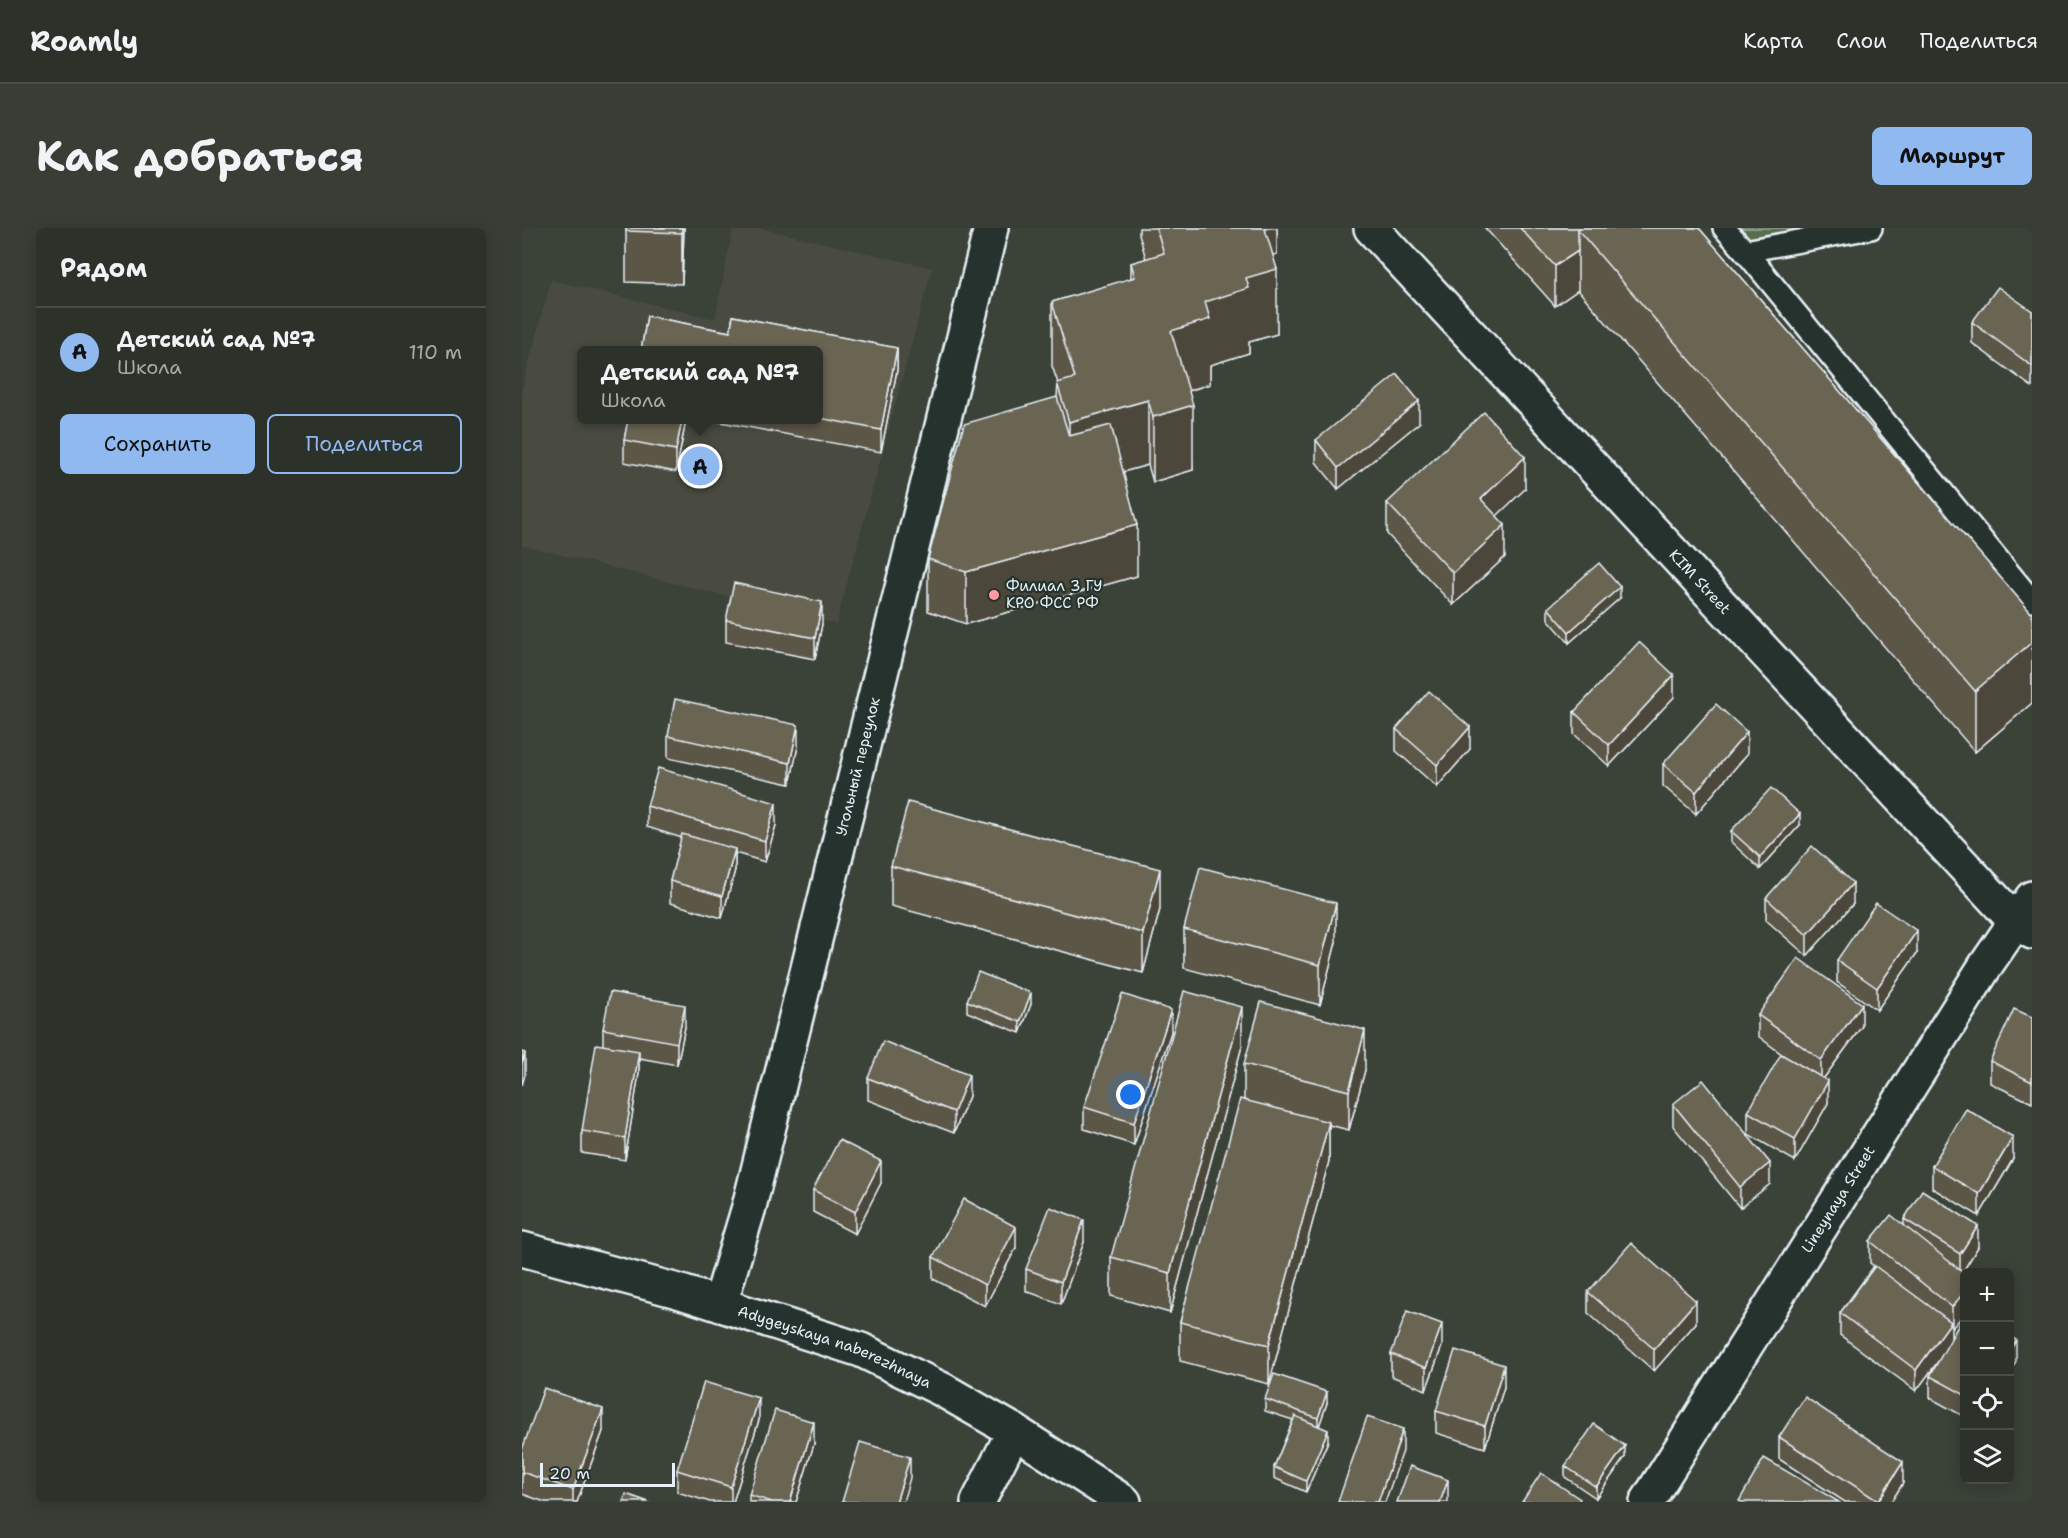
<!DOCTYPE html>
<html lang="ru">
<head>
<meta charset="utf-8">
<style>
  :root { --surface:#2c322a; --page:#383e36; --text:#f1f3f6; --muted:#a6aaa8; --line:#484d47; --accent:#90b9f0 }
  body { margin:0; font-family:"Shantell Sans",sans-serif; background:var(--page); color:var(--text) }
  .controls { position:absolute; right:18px; bottom:18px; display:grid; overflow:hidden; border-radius:9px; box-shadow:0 3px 15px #0003 }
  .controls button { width:54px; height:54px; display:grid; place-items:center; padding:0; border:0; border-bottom:2px solid var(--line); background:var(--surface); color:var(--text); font:30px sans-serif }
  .scale { position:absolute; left:18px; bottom:15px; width:135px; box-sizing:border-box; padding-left:6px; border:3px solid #e8f1f8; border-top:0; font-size:16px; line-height:21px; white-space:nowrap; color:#e8f1f8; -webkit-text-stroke:4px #26332d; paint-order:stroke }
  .you { position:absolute; left:609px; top:867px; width:21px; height:21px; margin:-15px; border:4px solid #fff; border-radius:50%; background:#1a73e8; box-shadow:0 0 0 9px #1a73e833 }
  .badge { display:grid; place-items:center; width:39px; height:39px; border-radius:50%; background:var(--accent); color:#111; font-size:20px; font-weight:700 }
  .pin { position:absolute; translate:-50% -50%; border:3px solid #fff; box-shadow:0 2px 6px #0006 }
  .popup { position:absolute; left:55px; top:118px; width:246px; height:78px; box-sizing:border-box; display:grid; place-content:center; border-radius:9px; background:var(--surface); filter:drop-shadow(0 2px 4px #0005); font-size:20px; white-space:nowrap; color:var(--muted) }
  .popup b { font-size:22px; color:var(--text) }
  .popup::after { content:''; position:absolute; left:50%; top:100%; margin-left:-12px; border:12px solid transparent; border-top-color:var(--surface) }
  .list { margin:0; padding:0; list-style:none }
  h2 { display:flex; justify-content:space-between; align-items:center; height:78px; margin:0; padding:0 24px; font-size:26px }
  h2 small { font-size:20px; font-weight:400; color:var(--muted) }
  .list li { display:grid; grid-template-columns:39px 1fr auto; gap:18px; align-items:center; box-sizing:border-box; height:90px; padding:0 24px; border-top:2px solid var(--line) }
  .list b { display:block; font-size:22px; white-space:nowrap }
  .list p { margin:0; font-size:20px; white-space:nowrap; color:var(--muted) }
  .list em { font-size:20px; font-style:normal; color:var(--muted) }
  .actions { display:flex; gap:12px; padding:18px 24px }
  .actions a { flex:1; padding:14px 0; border:2px solid var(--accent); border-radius:9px; text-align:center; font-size:21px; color:var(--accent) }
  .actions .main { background:var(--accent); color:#111 }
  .icon { flex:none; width:33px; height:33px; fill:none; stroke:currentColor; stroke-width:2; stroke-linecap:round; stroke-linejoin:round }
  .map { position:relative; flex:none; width:1510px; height:1274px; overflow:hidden; border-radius:9px }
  header { display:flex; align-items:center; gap:36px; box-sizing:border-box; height:84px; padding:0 30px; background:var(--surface); border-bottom:2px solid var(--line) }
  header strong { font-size:28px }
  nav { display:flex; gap:33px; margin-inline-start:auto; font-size:21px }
  .intro { display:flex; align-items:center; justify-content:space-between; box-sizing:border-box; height:144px; padding:0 36px }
  h1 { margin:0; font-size:42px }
  .button { padding:15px 27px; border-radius:9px; background:var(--accent); color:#111; font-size:21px; font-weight:700 }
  main { display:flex; gap:36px; padding:0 36px }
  aside { flex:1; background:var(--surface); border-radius:9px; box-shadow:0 3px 15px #0003 }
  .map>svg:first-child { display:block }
</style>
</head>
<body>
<header>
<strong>Roamly</strong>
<nav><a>Карта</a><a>Слои</a><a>Поделиться</a></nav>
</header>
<div class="intro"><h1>Как добраться</h1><a class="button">Маршрут</a></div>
<main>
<aside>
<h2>Рядом<small></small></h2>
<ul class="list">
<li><span class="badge">A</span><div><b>Детский сад №7</b><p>Школа</p></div><em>110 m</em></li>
</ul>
<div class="actions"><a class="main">Сохранить</a><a>Поделиться</a></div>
</aside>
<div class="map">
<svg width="1510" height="1274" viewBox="0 0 1510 1274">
  <rect width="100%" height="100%" fill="#3b4238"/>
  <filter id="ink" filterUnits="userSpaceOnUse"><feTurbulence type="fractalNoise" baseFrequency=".0167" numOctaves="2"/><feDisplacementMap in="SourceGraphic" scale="12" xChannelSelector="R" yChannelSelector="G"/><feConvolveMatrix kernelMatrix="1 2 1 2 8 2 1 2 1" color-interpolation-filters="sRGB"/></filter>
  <g filter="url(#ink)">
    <path fill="#494c40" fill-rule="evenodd" d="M211,0h27l172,40 -96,356 -314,-79v-157l29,-108 164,39zM60,122h236v70h-236z"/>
    <polygon fill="#586c4f" stroke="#a0aea4" stroke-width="1.5" points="1216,0 1279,0 1227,14"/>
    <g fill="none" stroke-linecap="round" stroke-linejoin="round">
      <g stroke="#e8f1f8" stroke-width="26">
        <g id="service">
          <polyline points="1202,0 1223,23 1510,373"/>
          <polyline points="1223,23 1349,0"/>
        </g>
      </g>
      <g stroke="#e8f1f8" stroke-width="38">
        <g id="minor">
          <path id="s1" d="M198,1076l29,-97 242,-979"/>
          <polyline points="456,1274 492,1203"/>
          <path id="s2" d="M1125,1274l339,-537 46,-67"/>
        </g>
      </g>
      <g stroke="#e8f1f8" stroke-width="38">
        <g id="tertiary">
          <path id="s3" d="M849,0l644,693 17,11"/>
          <path id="s4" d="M0,1021l156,42 183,59 82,40 71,41 110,71"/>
        </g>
      </g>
      <use href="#service" stroke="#26332d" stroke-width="21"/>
      <use href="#minor" stroke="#26332d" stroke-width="33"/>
      <use href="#tertiary" stroke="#26332d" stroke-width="33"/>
    </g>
    <g fill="#5c5747" stroke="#e8f1f8" stroke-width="1.5">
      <polygon points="104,0 162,0 160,56 104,54"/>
      <polygon points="617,0 755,0 755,26 751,27 755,106 727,114 727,125 688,137 688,156 667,163 671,242 631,254 626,237 601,244 615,348 444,396 406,383 406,331 535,169 536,155 530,138 530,74 609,51 609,35 624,31 617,6"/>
      <polygon points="963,0 1177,0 1510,386 1510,475 1453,524 1056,62 1033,78"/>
      <polygon points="1510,83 1510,159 1450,115 1450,94"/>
      <polygon points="125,88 208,104 211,88 375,120 375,142 359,224 188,192 297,192 297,123 119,123"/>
      <polygon points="106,192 164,192 154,244 102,234 102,212"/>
      <polygon points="897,195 816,261 794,234 794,212"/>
      <polygon points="1003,261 974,288 983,329 931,377 865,306 865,275"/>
      <polygon points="1098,370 1047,415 1026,391 1026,380"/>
      <polygon points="204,392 300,396 293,431 204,414"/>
      <polygon points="1152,469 1087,538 1052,506 1052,484"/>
      <polygon points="874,501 948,521 915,559 874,523"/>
      <polygon points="146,508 276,518 268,556 146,530"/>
      <polygon points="1225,526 1174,586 1141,558 1141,536"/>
      <polygon points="125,578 254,597 243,634 213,625 213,642 200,690 148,675 148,653 160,610 125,599"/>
      <polygon points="1278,597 1238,641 1209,614 1209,603"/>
      <polygon points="369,638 638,681 621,745 369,678"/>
      <polygon points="1244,670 1331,676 1285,728 1244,692"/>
      <polygon points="662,701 814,714 798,777 662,740"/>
      <polygon points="1395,725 1355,782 1315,754 1315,732"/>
      <polygon points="445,773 509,776 498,805 445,784"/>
      <polygon points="1236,787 1340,798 1302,850 1306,875 1273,933 1226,906 1226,884 1266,831 1236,808"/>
      <polygon points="1510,789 1510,875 1468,855 1468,833"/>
      <polygon points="163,799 155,837 117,830 117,845 103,932 60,925 60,903 81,817 81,801"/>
      <polygon points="649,804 612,917 562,901 562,879"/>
      <polygon points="720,818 648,1085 589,1068 589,1029"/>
      <polygon points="722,836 843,842 827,902 807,897 807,933 747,1156 658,1133 658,1094 722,872"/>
      <polygon points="346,850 447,868 432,905 346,872"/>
      <polygon points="1151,876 1248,956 1218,980 1151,898"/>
      <polygon points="1491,931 1457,988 1410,960 1410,938"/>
      <polygon points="359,955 333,1006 291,984 291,962"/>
      <polygon points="1382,991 1456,1019 1440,1045 1443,1085 1430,1100 1429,1100 1429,1110 1443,1086 1443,1189 1408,1170 1408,1148 1417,1132 1394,1163 1318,1107 1318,1085 1352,1038 1348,1035 1348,1013 1382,997"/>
      <polygon points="562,1014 539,1076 504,1063 504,1041"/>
      <polygon points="494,1020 463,1078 411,1051 411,1029"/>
      <polygon points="1066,1064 1174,1095 1132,1143 1066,1085"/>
      <polygon points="920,1118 904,1162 869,1148 869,1126"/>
      <polygon points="982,1159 963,1220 914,1205 914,1183"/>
      <polygon points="743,1171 805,1175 797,1198 806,1213 784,1264 752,1250 752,1239 771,1192 743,1183"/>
      <polygon points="237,1192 211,1274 188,1274 155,1264 155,1242"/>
      <polygon points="81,1203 55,1274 23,1274 0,1266 0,1222"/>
      <polygon points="1257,1209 1381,1255 1369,1274 1323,1274 1257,1231"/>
      <polygon points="292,1216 274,1274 227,1274 227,1267"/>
      <polygon points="1103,1229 1074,1270 1043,1249 1043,1238"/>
    </g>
    <g fill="#4b473a" stroke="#e8f1f8" stroke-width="1.5">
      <polygon points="160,0 162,0 160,56"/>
      <polygon points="738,0 755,0 755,26 749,28 755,41 755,106 727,114 727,125 688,137 688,156 649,168 649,103 683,74 724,50"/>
      <polygon points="1056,23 1056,62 1033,78 1033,38"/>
      <polygon points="375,120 375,142 359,224 359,202"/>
      <polygon points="626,172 626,237 547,259 547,194"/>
      <polygon points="897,173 897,195 816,261 816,240"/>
      <polygon points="671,177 671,242 631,254 631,189"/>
      <polygon points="160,192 164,192 154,244 154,222"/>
      <polygon points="1003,229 1003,261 959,303 959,271"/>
      <polygon points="615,297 615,348 444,396 444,344"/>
      <polygon points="983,297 983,329 931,377 931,345"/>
      <polygon points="1098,359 1098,370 1047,415 1047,404"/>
      <polygon points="300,374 300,396 293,431 293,410"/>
      <polygon points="1510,414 1510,475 1453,524 1453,463"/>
      <polygon points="1152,447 1152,469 1087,538 1087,517"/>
      <polygon points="276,497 276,518 268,556 268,535"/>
      <polygon points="948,499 948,521 915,559 915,537"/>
      <polygon points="1225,504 1225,526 1174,586 1174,564"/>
      <polygon points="254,575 254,597 243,634 243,613"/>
      <polygon points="1278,586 1278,597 1238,641 1238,629"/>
      <polygon points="213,621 213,642 200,690 200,668"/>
      <polygon points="638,641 638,681 621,745 621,705"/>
      <polygon points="1331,655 1331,676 1285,728 1285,707"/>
      <polygon points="814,675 814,714 798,777 798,737"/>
      <polygon points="1395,703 1395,725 1355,782 1355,760"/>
      <polygon points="509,765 509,776 498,805 498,794"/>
      <polygon points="1340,776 1340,798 1299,854 1299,832"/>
      <polygon points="163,777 163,799 155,837 155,815"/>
      <polygon points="720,779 720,818 648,1085 648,1045"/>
      <polygon points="649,782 649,804 612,917 612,895"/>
      <polygon points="843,802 843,842 827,902 827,863"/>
      <polygon points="117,823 117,845 103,932 103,910"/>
      <polygon points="3,825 3,847 0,857 0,836"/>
      <polygon points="447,847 447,868 432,905 432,884"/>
      <polygon points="1306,853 1306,875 1273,933 1273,911"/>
      <polygon points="807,894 807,933 747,1156 747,1117"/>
      <polygon points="1491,909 1491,931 1457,988 1457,966"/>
      <polygon points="359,933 359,955 333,1006 333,984"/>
      <polygon points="1248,935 1248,956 1218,980 1218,959"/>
      <polygon points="562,992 562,1014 539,1076 539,1054"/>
      <polygon points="1456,998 1456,1019 1438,1048 1438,1026"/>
      <polygon points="494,999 494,1020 463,1078 463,1057"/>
      <polygon points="1443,1063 1443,1085 1430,1100 1430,1079"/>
      <polygon points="1174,1073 1174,1095 1132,1143 1132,1121"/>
      <polygon points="1429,1094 1429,1116 1394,1163 1394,1142"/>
      <polygon points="920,1096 920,1118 904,1162 904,1140"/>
      <polygon points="1494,1112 1494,1133 1488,1145 1488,1123"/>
      <polygon points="982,1137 982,1159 963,1220 963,1198"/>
      <polygon points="805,1164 805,1175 796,1201 796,1190"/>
      <polygon points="237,1170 237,1192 211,1274 209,1274 209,1259"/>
      <polygon points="81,1181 81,1203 55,1274 51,1274 51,1262"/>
      <polygon points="292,1194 292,1216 274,1274 268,1274"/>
      <polygon points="881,1201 881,1223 863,1274 856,1274"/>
      <polygon points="806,1202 806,1213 784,1264 784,1253"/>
      <polygon points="1103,1218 1103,1229 1074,1270 1074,1259"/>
      <polygon points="388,1229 388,1250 381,1274 374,1274"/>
      <polygon points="1381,1234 1381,1255 1369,1274 1356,1274"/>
      <polygon points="926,1252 926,1274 918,1274"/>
    </g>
    <g fill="#6b6553" stroke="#e8f1f8" stroke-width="1.5">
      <polygon points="104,0 160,0 160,5 104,3"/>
      <polygon points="634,0 747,0 743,1 755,41 724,50 727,60 683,74 688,91 649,103 671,177 631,189 626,172 547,194 535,155 553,150 530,74 613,49 609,35 642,25"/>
      <polygon points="998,0 1058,0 1056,2 1056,23 1033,38"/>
      <polygon points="1058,0 1177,0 1510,386 1510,414 1453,463 1056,2"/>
      <polygon points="1476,59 1510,83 1510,138 1450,94"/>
      <polygon points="125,88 208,104 211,88 375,120 359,202 297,190 297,123 119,123"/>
      <polygon points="875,146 897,173 816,240 794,212"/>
      <polygon points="535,169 547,208 589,197 615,297 444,344 406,331 442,196"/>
      <polygon points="962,184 1003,229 959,271 983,297 931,345 865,275"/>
      <polygon points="106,192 160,192 154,222 102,212"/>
      <polygon points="1077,335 1098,359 1047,404 1026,380"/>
      <polygon points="212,355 300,374 293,410 204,392"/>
      <polygon points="1117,414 1152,447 1087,517 1052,484"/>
      <polygon points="907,463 948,499 915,537 874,501"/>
      <polygon points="153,471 276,497 268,535 146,508"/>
      <polygon points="1194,476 1225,504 1174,564 1141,536"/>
      <polygon points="136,540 254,575 243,613 125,578"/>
      <polygon points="1249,560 1278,586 1238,629 1209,603"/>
      <polygon points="386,574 638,641 621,705 369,638"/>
      <polygon points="160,606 213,621 200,668 148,653"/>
      <polygon points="1290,618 1331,655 1285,707 1244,670"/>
      <polygon points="678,639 814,675 798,737 662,701"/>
      <polygon points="1354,675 1395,703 1355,760 1315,732"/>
      <polygon points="1276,730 1340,776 1299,832 1236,787"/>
      <polygon points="456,744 509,765 498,794 445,773"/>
      <polygon points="662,763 720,779 648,1045 589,1029"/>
      <polygon points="88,764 163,777 155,815 81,801"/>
      <polygon points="600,766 649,782 612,895 562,879"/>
      <polygon points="739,774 843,802 827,863 722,836"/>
      <polygon points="1492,781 1510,789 1510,854 1468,833"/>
      <polygon points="361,813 447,847 432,884 346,850"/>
      <polygon points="74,816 117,823 103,910 60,903"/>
      <polygon points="0,824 3,825 0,836"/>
      <polygon points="1259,826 1306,853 1273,911 1226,884"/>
      <polygon points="1181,852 1248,935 1218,959 1151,876"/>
      <polygon points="718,871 807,894 747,1117 658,1094"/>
      <polygon points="1444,881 1491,909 1457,966 1410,938"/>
      <polygon points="317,912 359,933 333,984 291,962"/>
      <polygon points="1400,962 1456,998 1438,1026 1382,991"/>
      <polygon points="442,971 494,999 463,1057 411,1029"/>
      <polygon points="528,979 562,992 539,1054 504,1041"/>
      <polygon points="1369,987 1443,1046 1443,1063 1430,1079 1348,1013"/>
      <polygon points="1109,1015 1174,1073 1132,1121 1066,1064"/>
      <polygon points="1353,1038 1429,1094 1394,1142 1318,1085"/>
      <polygon points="885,1083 920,1096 904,1140 869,1126"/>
      <polygon points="1443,1086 1443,1167 1408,1148"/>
      <polygon points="1488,1108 1494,1112 1488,1123"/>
      <polygon points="933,1122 982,1137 963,1198 914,1183"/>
      <polygon points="752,1146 805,1164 796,1190 743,1171"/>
      <polygon points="182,1154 237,1170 209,1259 155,1242"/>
      <polygon points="22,1160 81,1181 51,1262 0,1244 0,1222"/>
      <polygon points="1283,1169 1381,1234 1356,1273 1257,1209"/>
      <polygon points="253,1182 292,1194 268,1274 250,1274 227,1267"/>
      <polygon points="773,1188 806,1202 784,1253 752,1239"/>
      <polygon points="845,1189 881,1201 856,1274 816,1274"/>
      <polygon points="1072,1196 1103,1218 1074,1259 1043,1238"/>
      <polygon points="338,1214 388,1229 374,1274 320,1274"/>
      <polygon points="1242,1230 1317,1274 1220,1274 1217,1273"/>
      <polygon points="888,1238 926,1252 918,1274 875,1274"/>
      <polygon points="1019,1245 1058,1271 1056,1274 1000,1274"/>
      <polygon points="104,1266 127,1274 102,1274"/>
    </g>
  </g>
  <circle fill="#ff9aa2" stroke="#26332d" stroke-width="2" cx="472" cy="367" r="6"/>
  <g text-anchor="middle" stroke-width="4.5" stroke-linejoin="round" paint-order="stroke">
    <g font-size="15" fill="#e8f1f8" stroke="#26332d">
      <text dy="5" stroke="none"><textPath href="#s3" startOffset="483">KIM Street</textPath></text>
      <text dy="5" stroke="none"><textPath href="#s1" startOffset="555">Угольный переулок</textPath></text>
      <text dy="5" stroke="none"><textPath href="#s2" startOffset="358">Lineynaya Street</textPath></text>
      <text dy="5" stroke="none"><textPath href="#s4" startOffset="328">Adygeyskaya naberezhnaya</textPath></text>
    </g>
    <g font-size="15" fill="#e8f1f8" stroke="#26332d" text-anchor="start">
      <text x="484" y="363">Филиал 3 ГУ<tspan x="484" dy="17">КРО ФСС РФ</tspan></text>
    </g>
  </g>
</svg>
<div class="controls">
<button>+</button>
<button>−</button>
<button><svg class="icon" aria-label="locate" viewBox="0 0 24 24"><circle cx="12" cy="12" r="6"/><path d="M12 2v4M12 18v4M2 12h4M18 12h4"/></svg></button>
<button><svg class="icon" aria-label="layers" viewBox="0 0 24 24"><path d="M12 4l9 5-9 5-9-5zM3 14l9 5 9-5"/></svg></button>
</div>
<div class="scale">20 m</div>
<div class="you"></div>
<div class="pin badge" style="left:178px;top:238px">A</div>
<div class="popup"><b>Детский сад №7</b>Школа</div>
</div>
</main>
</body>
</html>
